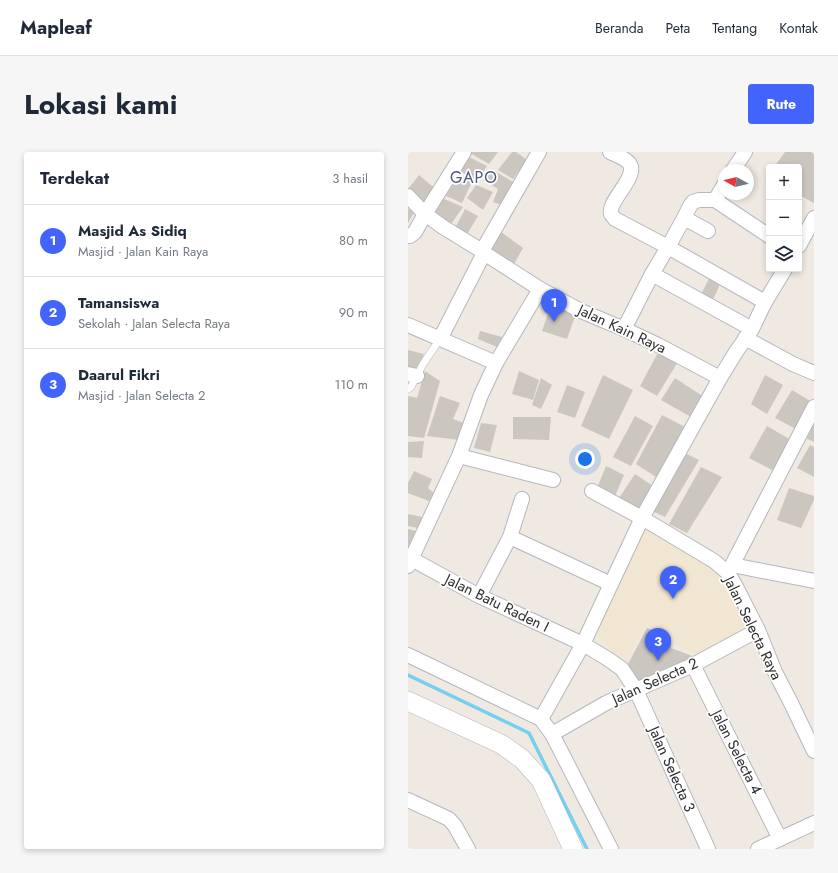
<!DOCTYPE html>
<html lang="id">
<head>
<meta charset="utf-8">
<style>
  :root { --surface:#fff; --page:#f6f6f7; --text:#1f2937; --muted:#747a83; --line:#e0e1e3; --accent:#4264fb }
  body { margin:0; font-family:Jost,sans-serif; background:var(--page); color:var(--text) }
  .controls { position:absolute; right:12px; top:12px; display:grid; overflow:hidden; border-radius:4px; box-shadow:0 2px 6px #0003 }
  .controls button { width:36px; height:36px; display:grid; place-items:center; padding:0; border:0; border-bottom:1px solid var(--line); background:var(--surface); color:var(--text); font:20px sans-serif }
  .compass { position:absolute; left:310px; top:12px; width:36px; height:36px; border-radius:50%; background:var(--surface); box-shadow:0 2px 6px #0003; rotate:278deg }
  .you { position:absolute; left:177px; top:307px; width:14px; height:14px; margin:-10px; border:3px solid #fff; border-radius:50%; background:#1a73e8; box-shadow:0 0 0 6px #1a73e833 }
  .badge { display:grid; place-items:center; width:26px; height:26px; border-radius:50%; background:var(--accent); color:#fff; font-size:13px; font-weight:700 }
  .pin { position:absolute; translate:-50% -33px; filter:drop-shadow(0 1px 2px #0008) }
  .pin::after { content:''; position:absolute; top:21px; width:14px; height:12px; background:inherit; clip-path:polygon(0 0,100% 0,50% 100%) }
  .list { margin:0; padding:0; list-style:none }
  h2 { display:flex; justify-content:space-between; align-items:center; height:52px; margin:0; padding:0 16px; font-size:17px }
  h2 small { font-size:13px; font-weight:400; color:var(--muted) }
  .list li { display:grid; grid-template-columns:26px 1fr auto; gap:12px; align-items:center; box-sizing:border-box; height:72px; padding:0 16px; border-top:1px solid var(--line) }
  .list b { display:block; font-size:15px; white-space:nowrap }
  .list p { margin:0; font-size:13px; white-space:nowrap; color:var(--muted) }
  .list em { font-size:13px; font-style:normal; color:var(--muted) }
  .icon { flex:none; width:22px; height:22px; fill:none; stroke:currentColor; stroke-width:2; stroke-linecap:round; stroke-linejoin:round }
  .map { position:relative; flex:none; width:406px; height:697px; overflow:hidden; border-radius:4px }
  header { display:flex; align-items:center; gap:24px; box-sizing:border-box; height:56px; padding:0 20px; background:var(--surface); border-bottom:1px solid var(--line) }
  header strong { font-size:19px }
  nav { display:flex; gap:22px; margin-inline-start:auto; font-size:14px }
  .intro { display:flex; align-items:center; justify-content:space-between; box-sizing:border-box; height:96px; padding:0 24px }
  h1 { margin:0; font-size:28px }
  .button { padding:10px 18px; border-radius:4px; background:var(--accent); color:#fff; font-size:14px; font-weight:700 }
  main { display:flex; gap:24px; padding:0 24px }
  aside { flex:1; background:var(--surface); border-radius:4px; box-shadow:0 2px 6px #0003 }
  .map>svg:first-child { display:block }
</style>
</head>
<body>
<header>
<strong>Mapleaf</strong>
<nav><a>Beranda</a><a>Peta</a><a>Tentang</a><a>Kontak</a></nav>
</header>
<div class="intro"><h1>Lokasi kami</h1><a class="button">Rute</a></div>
<main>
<aside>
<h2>Terdekat<small>3 hasil</small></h2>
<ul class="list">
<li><span class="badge">1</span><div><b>Masjid As Sidiq</b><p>Masjid · Jalan Kain Raya</p></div><em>80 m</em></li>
<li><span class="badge">2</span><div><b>Tamansiswa</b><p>Sekolah · Jalan Selecta Raya</p></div><em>90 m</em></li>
<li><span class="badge">3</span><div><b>Daarul Fikri</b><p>Masjid · Jalan Selecta 2</p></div><em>110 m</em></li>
</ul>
</aside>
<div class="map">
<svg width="406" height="697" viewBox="0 0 406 697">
  <rect width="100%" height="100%" fill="#efe9e1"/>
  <polygon fill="#f0e6d1" points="236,371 318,423 343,477 289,502 268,494 266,482 238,472 217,512 185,480"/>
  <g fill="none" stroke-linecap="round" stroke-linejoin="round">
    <polyline stroke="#75cff0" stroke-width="3.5" points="0,523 121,581 179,697"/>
  </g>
  <g fill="#cbc7bf">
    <polygon points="60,0 90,0 81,12"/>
    <polygon points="104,0 108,0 119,8 105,27 90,18"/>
    <polygon points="377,0 406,0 406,51 391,43 391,15 366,15"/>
    <polygon points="61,5 79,14 69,30 52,19"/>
    <polygon points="83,17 107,31 94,53 85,50 90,37 75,28"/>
    <polygon points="11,23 30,39 19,53 1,36"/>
    <polygon points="51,23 64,30 54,51 38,44"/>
    <polygon points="68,33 85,40 75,58 59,46"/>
    <polygon points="34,46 55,55 41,75 24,61"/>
    <polygon points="0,57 6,60 0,71"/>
    <polygon points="57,57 70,64 58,84 46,78"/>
    <polygon points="92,79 115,96 106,112 82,99"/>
    <polygon points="302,125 313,130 304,150 292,144"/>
    <polygon points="144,150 169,159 159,187 134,179"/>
    <polygon points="72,179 94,185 89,195 70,187"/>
    <polygon points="252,197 271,208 249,244 232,234"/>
    <polygon points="0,198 16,202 8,223 0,220"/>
    <polygon points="17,219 32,229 16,286 0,284 0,244 9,246"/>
    <polygon points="111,219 131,228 125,248 104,242"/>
    <polygon points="195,223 225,238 201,287 173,274"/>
    <polygon points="357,223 375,233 359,262 343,252"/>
    <polygon points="133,226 144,233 133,257 124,253"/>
    <polygon points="267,226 296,245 283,265 253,248"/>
    <polygon points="159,233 177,240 167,266 149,260"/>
    <polygon points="384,238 404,250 388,277 367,266"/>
    <polygon points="32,244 52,251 45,267 56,271 51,288 19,284"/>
    <polygon points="254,263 277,275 248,325 228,312"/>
    <polygon points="227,264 245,274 223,314 205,305"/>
    <polygon points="105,265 143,265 141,288 105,287"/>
    <polygon points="406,270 406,290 399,287"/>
    <polygon points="73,271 89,273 82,300 66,296"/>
    <polygon points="359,274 383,288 364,318 341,306"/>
    <polygon points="16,289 14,306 0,305 0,290"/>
    <polygon points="402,293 406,295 406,325 389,316"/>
    <polygon points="275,300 291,308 257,365 242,358"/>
    <polygon points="198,314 216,323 207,344 189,336"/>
    <polygon points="293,315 314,325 279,381 261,372"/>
    <polygon points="6,319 24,327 20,336 26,341 21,349 0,341 0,331"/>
    <polygon points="227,322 245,334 231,357 211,346"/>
    <polygon points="381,336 406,344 406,348 393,376 369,368"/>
    <polygon points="0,362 14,365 10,376 0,374"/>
    <polygon points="0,377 12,380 0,398"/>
    <polygon points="239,476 263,485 263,496 287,505 229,535 219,514"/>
  </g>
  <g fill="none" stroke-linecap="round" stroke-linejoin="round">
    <g stroke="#b4b7c1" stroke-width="8">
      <polyline id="lane" points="0,237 3,235 15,212 32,187"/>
    </g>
    <g stroke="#b4b7c1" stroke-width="16">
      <g id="street">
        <polyline points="56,0 17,62 35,75 74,99"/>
        <path d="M202,0c6,3 15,6 19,11 11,13 -22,38 -18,51 1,1 3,4 4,5l53,28 97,55"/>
        <polyline points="325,18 337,0"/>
        <polyline points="0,44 17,62 7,80 2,84 0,84"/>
        <polyline points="307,48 361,84"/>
        <polyline points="276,66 300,79"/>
        <polyline points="391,94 406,66"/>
        <polyline points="76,101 132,137 173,159 216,177 250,193 312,226"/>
        <polyline points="244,122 344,177"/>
        <polyline points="0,173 88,211"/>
        <polyline points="216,177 244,122 260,95 276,66 282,54 285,50 291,48 307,48 316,33"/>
        <polyline points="337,186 385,212 406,221"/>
        <polyline points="32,187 76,101 74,99 131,0"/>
        <polyline points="0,222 9,224"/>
        <polyline points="51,304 145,328"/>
        <polyline points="184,339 234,366 306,409 320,421 326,431 350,478 367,520 383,551 406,599"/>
        <polyline points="102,385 203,432"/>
        <polyline points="0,405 71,444 175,492 200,507 214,517 228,538 300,697"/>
        <polyline points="324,413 406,429"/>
        <polyline points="0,414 51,304 73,243 88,211 132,137"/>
        <polyline points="320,421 406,255"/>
        <polyline points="71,444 102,385 114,347"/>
        <polyline points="0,503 133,567 144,582 203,697"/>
        <polyline points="285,513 372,687"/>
        <polyline points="133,567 175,492 234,366 312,226 328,200 344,177 357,150 377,117"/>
        <polyline points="144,582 198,551 285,513 350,478"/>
        <polyline points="0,648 41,667 47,674 60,697"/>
        <polyline points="350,697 406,671"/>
      </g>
    </g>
    <g stroke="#b4b7c1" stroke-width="20">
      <polyline id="secondary" points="0,549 93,592 114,607 133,628 165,697"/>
    </g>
    <use href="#lane" stroke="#fff" stroke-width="7"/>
    <use href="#street" stroke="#fff" stroke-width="14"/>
    <use href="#secondary" stroke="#fff" stroke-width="19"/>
  </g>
  <g text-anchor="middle" stroke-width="3.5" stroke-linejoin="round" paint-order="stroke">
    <g font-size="15" fill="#2e2e2e" stroke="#fff">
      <text transform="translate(214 177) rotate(25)" y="5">Jalan Kain Raya</text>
      <text transform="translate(89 451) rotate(26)" y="5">Jalan Batu Raden I</text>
      <text transform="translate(345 476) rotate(64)" y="5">Jalan Selecta Raya</text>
      <text transform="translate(247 529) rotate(-24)" y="5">Jalan Selecta 2</text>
      <text transform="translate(329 600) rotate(63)" y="5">Jalan Selecta 4</text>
      <text transform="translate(264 617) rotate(66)" y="5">Jalan Selecta 3</text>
    </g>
    <g font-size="16" letter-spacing="1" fill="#4d5680" stroke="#fff">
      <text x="66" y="31">GAPO</text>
    </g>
  </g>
</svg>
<div class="controls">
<button>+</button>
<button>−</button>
<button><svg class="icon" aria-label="layers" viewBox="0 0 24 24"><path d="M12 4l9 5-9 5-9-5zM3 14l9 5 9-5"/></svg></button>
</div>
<svg class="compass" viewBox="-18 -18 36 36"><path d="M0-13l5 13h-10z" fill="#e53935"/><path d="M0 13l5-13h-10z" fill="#747a83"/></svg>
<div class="you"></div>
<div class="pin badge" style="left:146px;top:170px">1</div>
<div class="pin badge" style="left:265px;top:447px">2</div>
<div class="pin badge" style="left:250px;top:509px">3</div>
</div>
</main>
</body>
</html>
